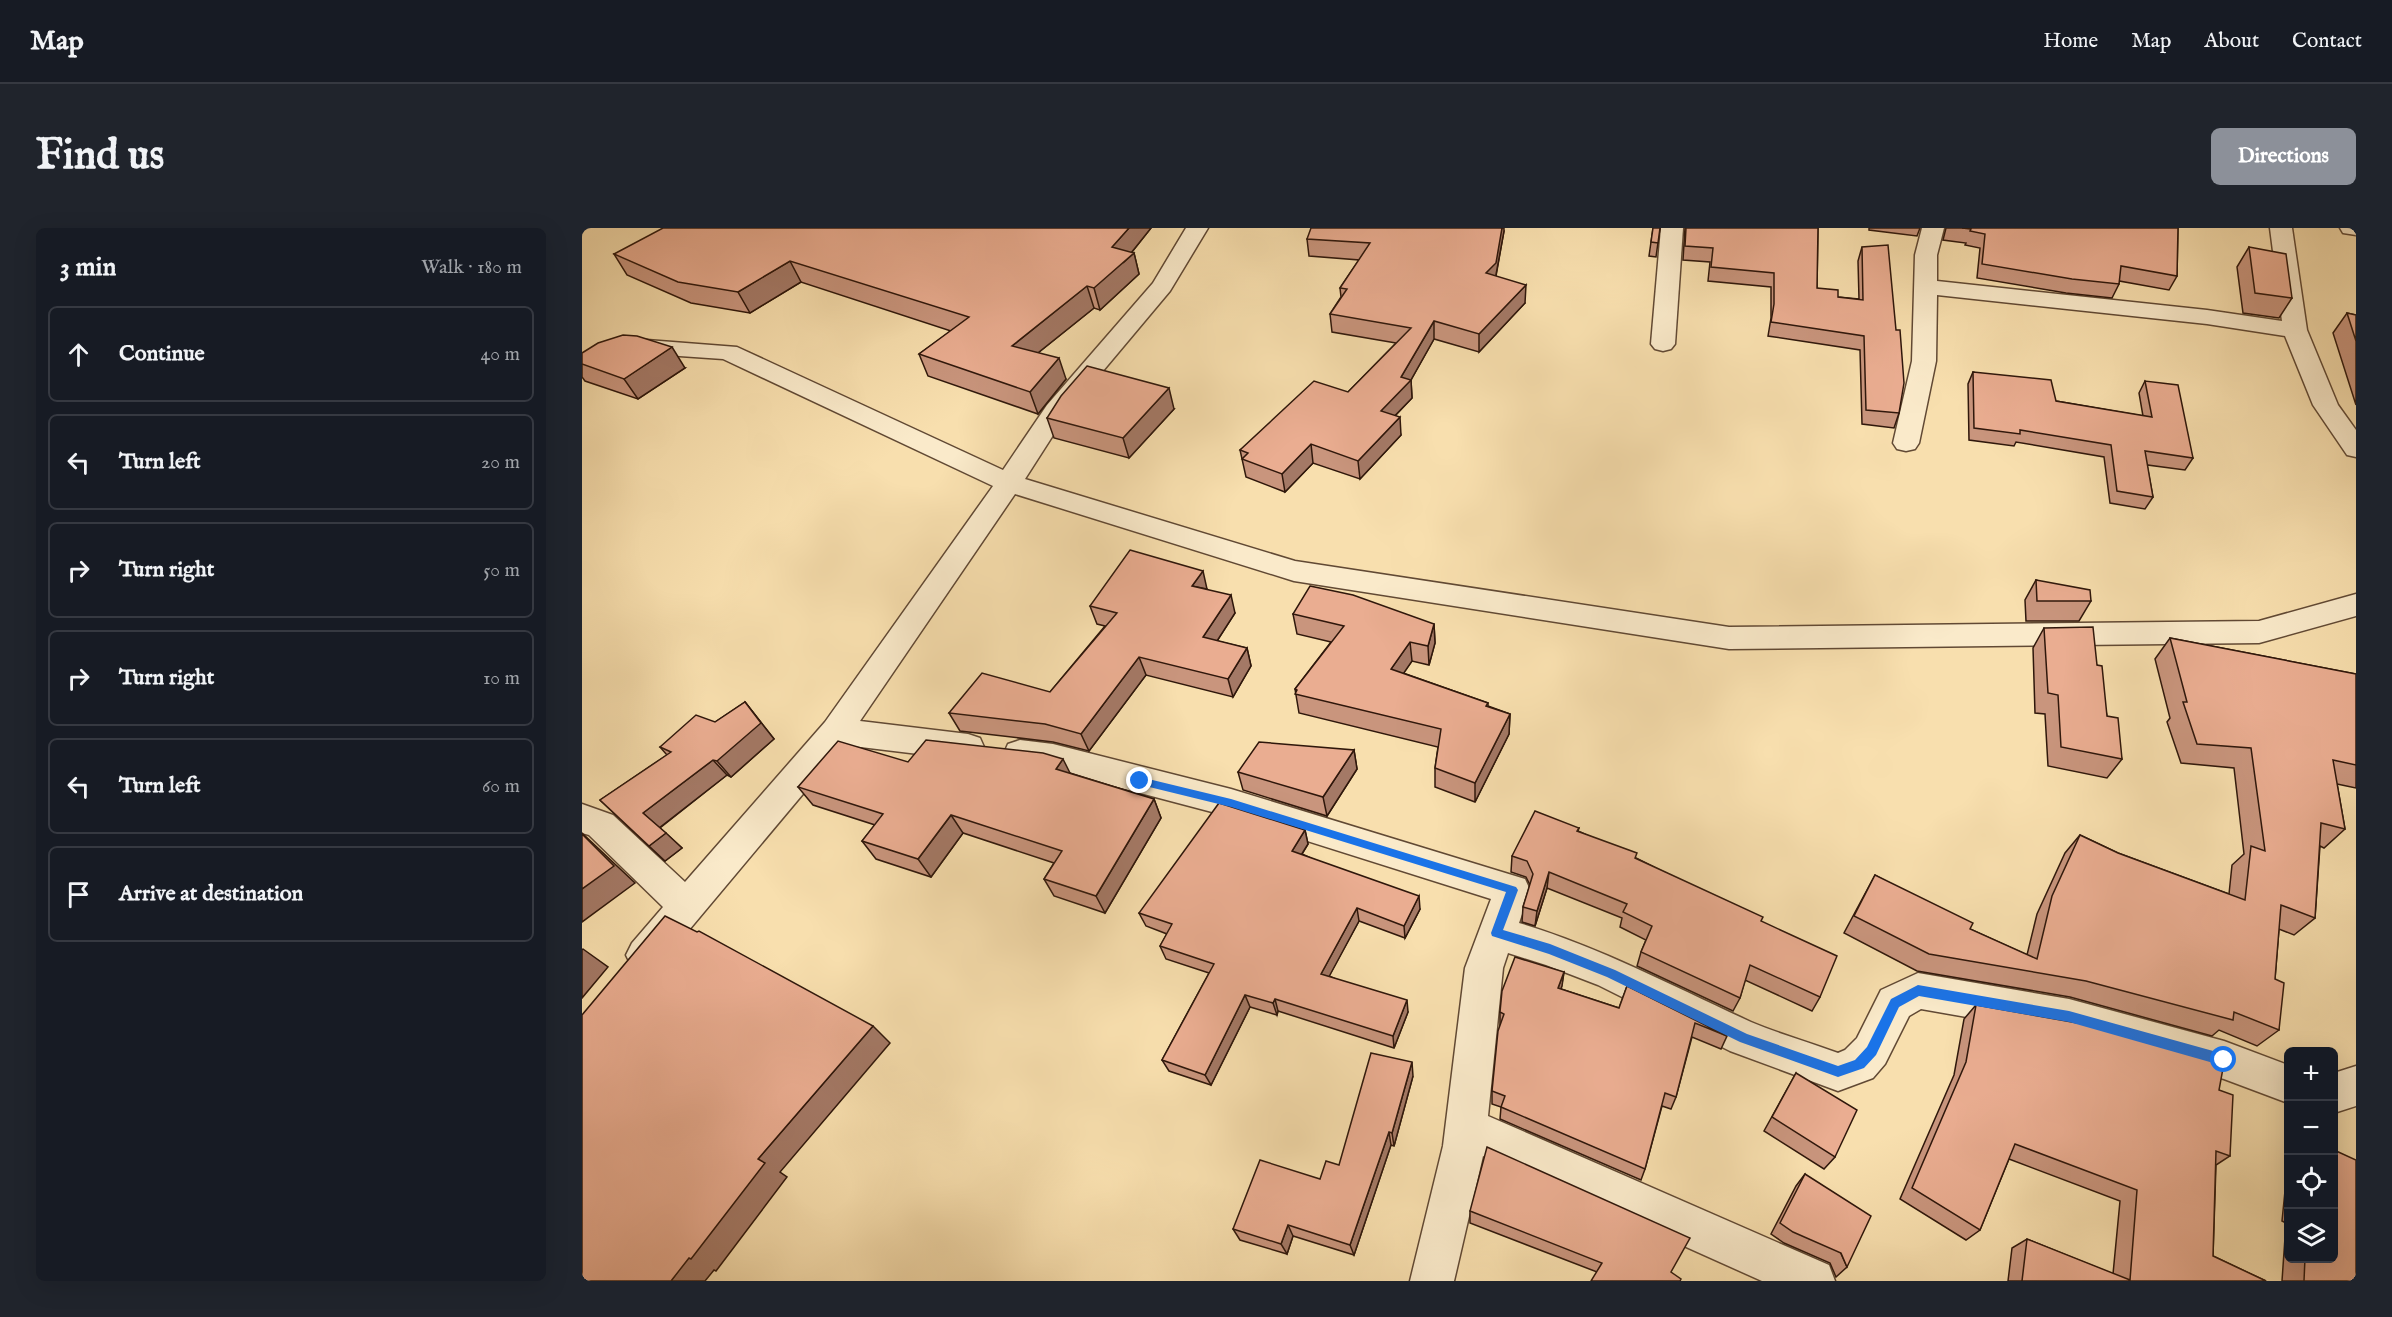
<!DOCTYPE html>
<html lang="en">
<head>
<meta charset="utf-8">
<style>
  :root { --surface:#171b24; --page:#20242c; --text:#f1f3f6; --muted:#9ea1a6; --line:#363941; --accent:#8c9099 }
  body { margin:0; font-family:"IM FELL English",serif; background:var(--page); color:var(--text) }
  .controls { position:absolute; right:18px; bottom:18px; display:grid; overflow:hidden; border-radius:9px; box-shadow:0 6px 24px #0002 }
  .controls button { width:54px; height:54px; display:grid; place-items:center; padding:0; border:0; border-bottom:2px solid var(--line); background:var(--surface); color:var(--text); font:30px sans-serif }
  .stop { position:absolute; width:18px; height:18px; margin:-14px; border:4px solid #1a73e8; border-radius:50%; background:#fff }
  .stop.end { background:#1a73e8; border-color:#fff; box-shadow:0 2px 6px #0008 }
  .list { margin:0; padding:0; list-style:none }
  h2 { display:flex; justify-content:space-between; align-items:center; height:78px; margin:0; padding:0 24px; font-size:26px }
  h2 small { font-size:20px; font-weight:400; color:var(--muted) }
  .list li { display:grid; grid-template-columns:39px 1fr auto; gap:18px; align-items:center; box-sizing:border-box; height:96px; margin:0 12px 12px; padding:0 12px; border:2px solid var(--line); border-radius:9px }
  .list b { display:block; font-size:22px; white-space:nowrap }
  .list em { font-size:20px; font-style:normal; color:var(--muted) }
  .icon { flex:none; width:33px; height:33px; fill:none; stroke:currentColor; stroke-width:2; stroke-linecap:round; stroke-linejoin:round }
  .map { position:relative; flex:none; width:1774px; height:1053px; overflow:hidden; border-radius:9px }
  header { display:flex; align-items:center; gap:36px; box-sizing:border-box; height:84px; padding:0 30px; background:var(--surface); border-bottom:2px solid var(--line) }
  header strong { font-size:28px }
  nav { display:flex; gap:33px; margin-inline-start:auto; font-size:21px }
  .intro { display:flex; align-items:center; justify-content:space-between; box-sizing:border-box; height:144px; padding:0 36px }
  h1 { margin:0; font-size:42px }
  .button { padding:15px 27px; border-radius:9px; background:var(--accent); color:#fff; font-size:21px; font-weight:700 }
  main { display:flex; gap:36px; padding:0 36px }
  aside { flex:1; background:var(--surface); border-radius:9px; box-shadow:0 6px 24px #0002 }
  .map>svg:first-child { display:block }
</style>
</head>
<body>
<header>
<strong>Map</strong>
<nav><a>Home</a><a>Map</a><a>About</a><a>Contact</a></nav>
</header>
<div class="intro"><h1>Find us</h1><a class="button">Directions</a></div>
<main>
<aside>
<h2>3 min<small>Walk · 180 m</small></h2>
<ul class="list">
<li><svg class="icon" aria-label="ahead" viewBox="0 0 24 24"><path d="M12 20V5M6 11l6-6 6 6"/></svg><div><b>Continue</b></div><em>40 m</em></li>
<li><svg class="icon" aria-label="left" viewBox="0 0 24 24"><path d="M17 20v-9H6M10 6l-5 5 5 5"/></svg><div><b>Turn left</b></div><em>20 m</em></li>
<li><svg class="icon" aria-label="right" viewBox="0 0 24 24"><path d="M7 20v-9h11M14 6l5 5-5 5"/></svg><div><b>Turn right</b></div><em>50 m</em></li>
<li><svg class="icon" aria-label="right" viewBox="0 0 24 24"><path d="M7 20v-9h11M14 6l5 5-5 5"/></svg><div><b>Turn right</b></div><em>10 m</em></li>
<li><svg class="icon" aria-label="left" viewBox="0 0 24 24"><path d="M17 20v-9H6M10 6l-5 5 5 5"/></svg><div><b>Turn left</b></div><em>60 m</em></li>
<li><svg class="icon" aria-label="arrive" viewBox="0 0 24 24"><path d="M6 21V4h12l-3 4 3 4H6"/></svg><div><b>Arrive at destination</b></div></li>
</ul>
</aside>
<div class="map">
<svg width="1774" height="1053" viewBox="0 0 1774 1053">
  <rect width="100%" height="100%" fill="#f8dfae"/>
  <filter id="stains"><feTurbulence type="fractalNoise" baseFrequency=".00333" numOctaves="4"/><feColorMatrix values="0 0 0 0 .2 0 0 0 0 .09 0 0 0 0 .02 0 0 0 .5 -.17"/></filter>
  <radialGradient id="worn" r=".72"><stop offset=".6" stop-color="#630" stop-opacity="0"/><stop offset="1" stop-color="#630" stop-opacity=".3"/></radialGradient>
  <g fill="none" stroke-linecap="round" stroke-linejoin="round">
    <g stroke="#614934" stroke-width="3">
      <g id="minor">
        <polygon points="604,0 626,0 588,63 484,187 443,251 713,333 1147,399 1677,393 1774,366 1774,388 1677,415 1147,421 712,353 433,266 278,493 386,506 398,510 402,519 398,528 386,532 262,517 76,739 63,744 50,739 44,727 50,715 81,679 7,607 0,605 0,576 31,587 103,654 243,494 411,258 141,131 54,125 0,143 0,128 52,111 155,119 421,242 465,177 571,55"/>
        <polygon points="1079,0 1101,0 1093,116 1089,121 1081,123 1073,121 1069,116"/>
        <polygon points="1340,0 1362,0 1355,27 1355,53 1625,82 1700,93 1688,0 1710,0 1725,102 1756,177 1774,202 1774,229 1765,227 1731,177 1703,108 1625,96 1355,67 1354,133 1337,215 1333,221 1324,223 1315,221 1311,215 1330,133 1333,27"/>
        <polygon points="1758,0 1774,0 1774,7 1761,5"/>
        <path d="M438,512l33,4 178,45 294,90 5,11 -11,33c81,24 155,64 232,99 28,12 58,20 87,31l7,-3 12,-12 24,-48 37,-17 151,26 155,42 64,24v38l-64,-24 -155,-44 -148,-26 -12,7 -24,48 -12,14 -35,13 -108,-40 -132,-66 -52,-20 -38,-12 -5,15 -15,148 341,149 6,16h-73l-279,-125 -29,125h-44l33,-135 22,-178 26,-69 -260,-82 -178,-47 -45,-8 -4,-9 4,-9z"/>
        <polygon points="1774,838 1774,878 1752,885 1752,845"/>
      </g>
    </g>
    <use href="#minor" fill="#faeaca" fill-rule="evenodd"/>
  </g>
  <g fill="#c9957d" stroke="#2f170b" stroke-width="1.5">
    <polygon points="569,0 550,24 552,25 557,46 518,82 512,80 456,125 484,151 456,186 346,148 337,126 369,103 219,54 168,85 109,75 45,47 32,26"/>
    <polygon points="1071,0 1078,0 1074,29 1067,28"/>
    <polygon points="1103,0 1236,0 1235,60 1256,69 1277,71 1276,33 1280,19 1317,185 1312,200 1280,196 1278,122 1186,108 1189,90 1189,59 1126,53 1128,34 1101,32"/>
    <polygon points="1287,0 1338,0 1335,8 1287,2"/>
    <polygon points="1364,0 1596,0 1595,48 1587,62 1537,53 1537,56 1530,70 1484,65 1395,50 1398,20 1383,17 1384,15 1361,12"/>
    <polygon points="922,3 914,48 943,75 897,124 852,111 829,152 830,170 813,188 819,207 778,251 731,235 703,264 664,249 658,222 766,164 814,115 750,104 748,86 759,69 758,60 777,32 727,28 725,11"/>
    <polygon points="1667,19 1710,70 1697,90 1661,85 1655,39"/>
    <polygon points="1765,85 1774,87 1774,177 1751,105"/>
    <polygon points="0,136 103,140 56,171 3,153 0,149"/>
    <polygon points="1391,144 1474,173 1561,188 1557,165 1563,153 1611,230 1603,242 1565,237 1571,269 1563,281 1528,275 1522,229 1434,214 1432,218 1387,212 1386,156"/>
    <polygon points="592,181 547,230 472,210 465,190"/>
    <polygon points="1454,352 1509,373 1497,393 1444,393 1443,372"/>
    <polygon points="625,361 653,385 635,413 665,420 669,438 651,469 564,447 507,523 471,514 378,503 367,485 468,464 523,398 515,396 508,378"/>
    <polygon points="711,386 852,396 853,415 847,437 830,433 821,445 906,475 906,478 928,486 927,506 893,574 853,559 853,540 856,519 717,485 713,461 749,414 715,406"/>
    <polygon points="1462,400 1515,437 1525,488 1540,531 1525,550 1466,538 1463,486 1453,485 1451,420"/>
    <polygon points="1588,410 1774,446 1774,560 1755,556 1763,601 1742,620 1738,618 1733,690 1712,707 1697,701 1693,751 1697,802 1675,818 1637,802 1630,808 1488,769 1335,743 1262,705 1293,647 1388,701 1445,727 1455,686 1483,625 1498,607 1536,625 1647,666 1650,637 1662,626 1652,540 1599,535 1585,494 1588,490 1573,431"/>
    <polygon points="163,474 192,511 149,549 145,547 78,600 100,620 83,633 18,572 85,527 78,519 133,494"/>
    <polygon points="772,522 775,541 745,588 661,562 656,544"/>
    <polygon points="326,534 488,545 572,571 579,590 523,685 472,668 462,651 472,635 381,605 349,649 294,631 280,613 293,597 231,577 216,559"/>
    <polygon points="997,600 996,603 1054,630 1179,693 1238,769 1230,783 1163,752 1158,770 1151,783 1055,738 1059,724 1064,712 1038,699 1040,690 965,660 953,698 940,694 941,679 948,657 944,649 929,644 930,628"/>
    <polygon points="723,602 726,616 720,626 838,681 823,710 777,693 747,748 826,784 812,820 696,783 695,787 668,779 629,857 587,843 580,832 627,745 584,731 578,718 585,706 564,698 557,685"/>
    <polygon points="982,744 979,761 1037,780 1045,758 1145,808 1139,821 1110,809 1094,869 1089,881 1080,878 1063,941 1059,952 918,891 919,879 910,876 910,863 918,798 918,784"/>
    <polygon points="1394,777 1637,862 1648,928 1634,937 1631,1028 1684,1053 1426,1053 1430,1020 1445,1011 1531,1046 1538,973 1427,931 1398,1002 1384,1012 1318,971 1372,847 1382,791"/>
    <polygon points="1214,845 1253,929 1242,941 1182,903"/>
    <polygon points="831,848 812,918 809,917 772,1027 711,1008 705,1026 658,1012 651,1001 738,951 757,937"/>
    <polygon points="1707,923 1707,1030 1752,1030 1774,1053 1700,1053 1704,995 1700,993"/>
    <polygon points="1223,946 1265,1039 1254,1049 1248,1035 1202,1015 1189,1006 1214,958"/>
    <polygon points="888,983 1108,1010 1015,1044 888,995"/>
  </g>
  <g fill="#a47966" stroke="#2f170b" stroke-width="1.5">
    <polygon points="547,0 569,0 541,35 552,25 557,46 518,82 512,60 530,19"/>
    <polygon points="920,0 922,0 922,3 913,52 904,45"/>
    <polygon points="208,33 219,54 168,85 156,64"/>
    <polygon points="944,57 943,75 897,124 897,106"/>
    <polygon points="505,58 512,80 437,140 430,118"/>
    <polygon points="852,93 852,111 829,152 830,170 800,201 799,183"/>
    <polygon points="90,119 103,140 56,171 42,151"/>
    <polygon points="477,130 484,151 456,186 448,164"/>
    <polygon points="587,160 592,181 547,230 541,210"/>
    <polygon points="818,189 819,207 778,251 776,233"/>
    <polygon points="729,216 731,235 703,264 700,246"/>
    <polygon points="621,343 625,361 610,358"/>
    <polygon points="649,367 653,385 626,427 621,409"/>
    <polygon points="852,396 853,415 847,437 846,418"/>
    <polygon points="828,414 830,433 811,461 809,441"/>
    <polygon points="665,420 669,438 651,469 646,451"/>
    <polygon points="557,429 564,447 507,523 499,506"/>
    <polygon points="163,474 192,511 149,549 135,533"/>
    <polygon points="928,486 927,506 893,574 893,555"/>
    <polygon points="772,522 775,541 745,588 741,569"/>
    <polygon points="481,531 490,549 474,541"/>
    <polygon points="131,532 145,547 77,600 61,585"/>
    <polygon points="572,571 579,590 523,685 514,668"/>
    <polygon points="369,587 381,605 349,649 336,631"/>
    <polygon points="723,602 726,616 713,637 710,623"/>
    <polygon points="0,605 53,655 0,694"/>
    <polygon points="84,605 100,620 83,633 67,618"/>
    <polygon points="967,644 965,660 953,698 955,683"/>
    <polygon points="837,668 838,681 823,710 822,698"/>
    <polygon points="775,680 777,693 742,758 739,746"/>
    <polygon points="1,721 26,739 0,770 0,722"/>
    <polygon points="982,744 980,758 974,774 976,760"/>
    <polygon points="663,767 668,779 629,857 623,847"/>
    <polygon points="693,771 696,783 695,787 691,775"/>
    <polygon points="825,772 826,784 812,820 811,808"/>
    <polygon points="291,798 308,815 198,944 205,949 134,1043 132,1042 123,1053 89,1053 176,931"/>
    <polygon points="830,834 831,848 812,918 810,905"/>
    <polygon points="807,904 809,917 772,1027 768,1017"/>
    <polygon points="706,997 711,1008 705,1026 699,1016"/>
  </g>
  <g fill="#eaad91" stroke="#2f170b" stroke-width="1.5">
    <polygon points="81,0 547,0 530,19 552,25 512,60 505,58 430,118 477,130 448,164 337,126 387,89 208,33 156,64 96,54 32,26"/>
    <polygon points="729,0 920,0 914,35 904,45 944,57 897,106 852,93 819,149 829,152 799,183 818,189 776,233 729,216 700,246 660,231 666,225 658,222 732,153 766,164 829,100 748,86 765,61 758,60 788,15 725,11"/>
    <polygon points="1071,0 1078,0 1076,15 1069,14"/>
    <polygon points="1104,0 1236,0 1235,60 1256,62 1256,69 1281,72 1280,19 1306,17 1314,102 1318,102 1322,155 1317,185 1284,182 1282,108 1189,94 1192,76 1192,45 1129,39 1131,20 1103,18"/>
    <polygon points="1380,0 1596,0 1595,48 1539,38 1537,56 1490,51 1400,36 1403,6 1388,3 1389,1"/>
    <polygon points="1667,19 1704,26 1710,70 1673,65"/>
    <polygon points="1765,85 1774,87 1774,113"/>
    <polygon points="41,107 55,108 90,119 42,151 0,136 0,125 16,115"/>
    <polygon points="505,138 587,160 541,210 465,190 479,168"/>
    <polygon points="1391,144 1469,152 1474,173 1570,189 1563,153 1596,157 1611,230 1563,223 1571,269 1535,263 1529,217 1438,202 1438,206 1392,200"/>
    <polygon points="548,322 621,343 610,358 649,367 621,409 665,420 646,451 557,429 499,506 463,496 367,485 400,445 468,464 535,385 508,378"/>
    <polygon points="1454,352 1508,362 1509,373 1455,373"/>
    <polygon points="728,358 771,367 852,396 846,418 828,414 809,441 906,475 904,478 928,486 893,555 853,540 859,501 713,466 715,462 713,461 762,398 711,386"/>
    <polygon points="1511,399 1515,437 1520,438 1525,488 1536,490 1540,531 1479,519 1476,467 1466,465 1462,400"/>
    <polygon points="1588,410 1774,446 1774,537 1751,532 1763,601 1739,595 1733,690 1699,677 1693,751 1702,755 1697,802 1652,784 1651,792 1504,753 1347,726 1272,688 1293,647 1391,695 1388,701 1455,731 1470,668 1498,607 1536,625 1663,672 1669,618 1683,623 1669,520 1615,516 1601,474 1605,474"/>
    <polygon points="163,474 179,495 135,533 131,532 61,585 84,605 67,618 18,572 89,524 78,519 114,487 133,494"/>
    <polygon points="344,512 461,525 481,531 474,541 572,571 514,668 462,651 480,623 369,587 336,631 280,613 301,586 216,559 256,513 326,534"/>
    <polygon points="677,514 772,522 741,569 656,544"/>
    <polygon points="637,575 723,602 710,623 837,668 822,698 775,680 739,746 825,772 811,808 693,771 691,775 663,767 623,847 580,832 632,736 578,718 590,696 557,685"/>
    <polygon points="953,583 997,600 995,603 1055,625 1053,630 1181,689 1179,693 1255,728 1238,769 1168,737 1158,770 1059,724 1070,698 1041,684 1045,676 967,644 955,683 941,679 951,646 945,633 930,628"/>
    <polygon points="0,606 32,638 0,661"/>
    <polygon points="83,688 115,704 117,703 291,798 176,931 183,935 109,1031 107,1030 89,1053 0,1053 0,787"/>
    <polygon points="933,729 982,744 976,760 1037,780 1045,758 1145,808 1113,795 1094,869 1083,865 1063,941 919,879 923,868 910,863 916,803 922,786 918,784 920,763"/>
    <polygon points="1394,777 1501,796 1642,835 1637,862 1651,867 1648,928 1634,923 1631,1028 1684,1053 1440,1053 1445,1011 1548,1052 1555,962 1433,916 1398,1002 1330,960 1384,834"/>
    <polygon points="789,825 830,834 810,905 807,904 768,1017 706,997 699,1016 651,1001 678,932 738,951 744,933 757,937"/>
    <polygon points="1214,845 1275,882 1253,929 1190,889"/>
    <polygon points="905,919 1108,1010 1089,1044 1099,1051 1098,1053 1009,1053 1020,1035 888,983"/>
    <polygon points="1752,922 1774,932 1774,1053 1722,1053 1723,1030 1752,1030"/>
    <polygon points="1223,946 1289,988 1265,1039 1259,1025 1211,1004 1198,995"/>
  </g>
  <polygon fill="#1a73e8" points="558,549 649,571 934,659 936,662 921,702 968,716 1033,742 1165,806 1256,838 1273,832 1285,819 1309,771 1336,757 1487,783 1642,826 1648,832 1642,838 1487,794 1337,768 1317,779 1294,827 1282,840 1256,849 1158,814 1025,749 967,726 910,708 909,705 924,664 649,579 555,556 553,553"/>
  <rect width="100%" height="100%" filter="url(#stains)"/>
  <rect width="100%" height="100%" fill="url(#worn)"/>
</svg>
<div class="controls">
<button>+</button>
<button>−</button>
<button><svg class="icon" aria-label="locate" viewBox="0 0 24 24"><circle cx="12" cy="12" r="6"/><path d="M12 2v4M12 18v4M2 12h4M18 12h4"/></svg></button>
<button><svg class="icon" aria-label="layers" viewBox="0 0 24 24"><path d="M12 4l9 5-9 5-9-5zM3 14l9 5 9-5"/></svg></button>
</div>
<div class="stop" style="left:1642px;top:832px"></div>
<div class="stop end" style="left:558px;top:553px"></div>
</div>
</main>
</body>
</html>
